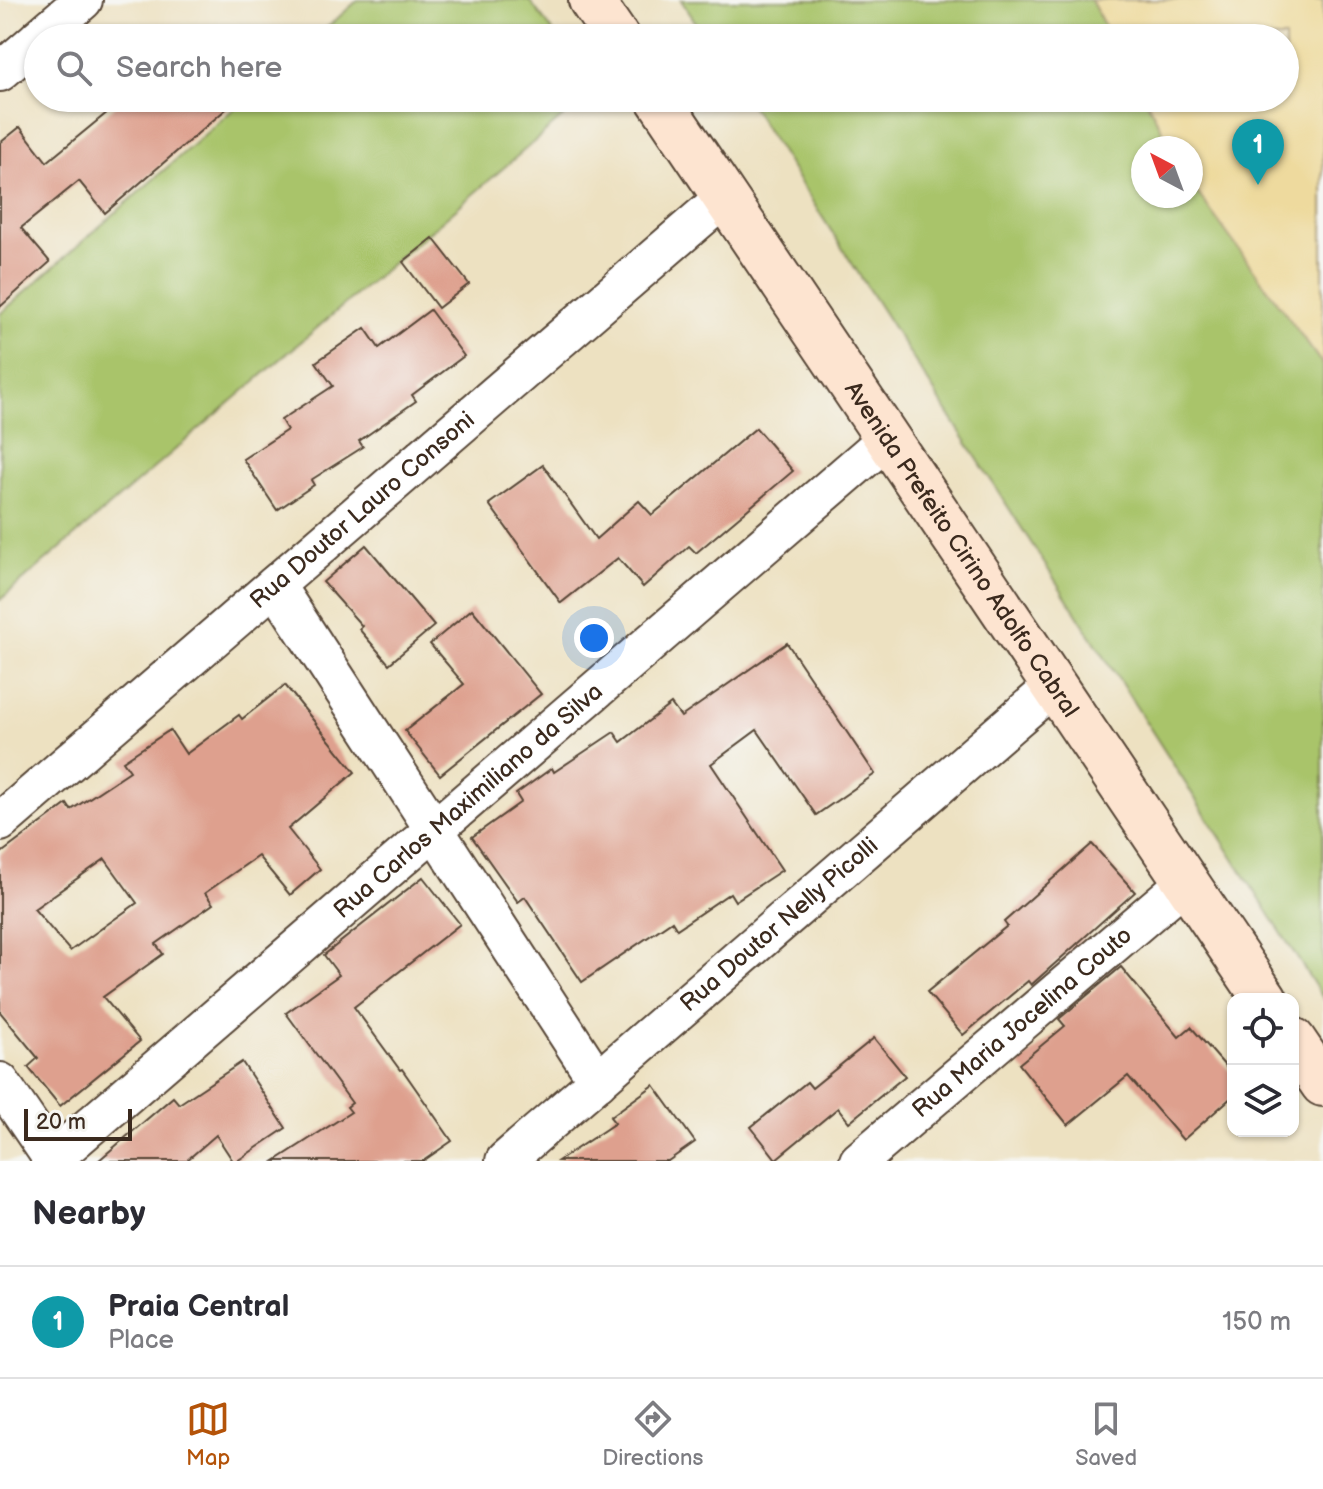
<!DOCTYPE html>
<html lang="en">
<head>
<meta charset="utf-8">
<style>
  :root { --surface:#fff; --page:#f7f7f7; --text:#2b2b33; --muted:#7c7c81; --line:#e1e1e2; --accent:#b45309 }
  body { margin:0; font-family:"Balsamiq Sans",sans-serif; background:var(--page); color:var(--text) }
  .controls { position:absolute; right:24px; bottom:24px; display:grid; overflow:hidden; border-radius:16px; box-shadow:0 2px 6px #0004 }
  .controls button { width:72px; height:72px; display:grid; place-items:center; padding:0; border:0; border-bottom:2px solid var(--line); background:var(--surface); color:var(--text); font:40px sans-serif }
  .compass { position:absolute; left:1131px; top:136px; width:72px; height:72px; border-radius:50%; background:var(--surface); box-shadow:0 2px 6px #0004; rotate:319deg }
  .scale { position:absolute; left:24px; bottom:20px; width:108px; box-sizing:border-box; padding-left:8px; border:4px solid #3b2a1e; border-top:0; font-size:22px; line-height:28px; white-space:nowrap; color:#3b2a1e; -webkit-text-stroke:6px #f6f6f2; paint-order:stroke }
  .you { position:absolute; left:594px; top:638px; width:28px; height:28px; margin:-20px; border:6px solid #fff; border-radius:50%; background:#1a73e8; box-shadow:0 0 0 12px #1a73e833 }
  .badge { display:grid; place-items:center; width:52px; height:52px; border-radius:50%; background:var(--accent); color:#fff; font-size:26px; font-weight:700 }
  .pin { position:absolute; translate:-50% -66px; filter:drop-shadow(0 2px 4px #0008) }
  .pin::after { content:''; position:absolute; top:42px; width:28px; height:24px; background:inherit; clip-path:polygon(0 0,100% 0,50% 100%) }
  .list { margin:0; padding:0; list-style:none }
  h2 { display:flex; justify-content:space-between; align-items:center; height:104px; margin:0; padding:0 32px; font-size:34px }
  h2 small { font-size:26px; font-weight:400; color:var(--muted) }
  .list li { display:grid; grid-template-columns:52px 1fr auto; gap:24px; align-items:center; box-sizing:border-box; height:112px; padding:0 32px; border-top:2px solid var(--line) }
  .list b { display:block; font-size:30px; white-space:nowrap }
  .list p { margin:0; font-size:26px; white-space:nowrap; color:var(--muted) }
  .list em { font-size:26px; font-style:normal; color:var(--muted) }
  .icon { flex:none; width:44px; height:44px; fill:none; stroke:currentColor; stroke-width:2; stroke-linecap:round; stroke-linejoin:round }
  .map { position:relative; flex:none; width:1323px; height:1161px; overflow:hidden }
  .search { position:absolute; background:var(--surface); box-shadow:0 2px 6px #0004; left:24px; right:24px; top:24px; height:88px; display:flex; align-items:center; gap:20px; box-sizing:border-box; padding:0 28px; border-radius:44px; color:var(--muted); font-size:30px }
  .sheet { height:216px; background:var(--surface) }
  nav { display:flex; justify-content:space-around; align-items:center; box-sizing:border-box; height:112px; border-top:2px solid var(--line); background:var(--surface); font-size:22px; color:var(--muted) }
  nav a { display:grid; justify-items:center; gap:4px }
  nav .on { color:var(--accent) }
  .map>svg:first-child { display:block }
</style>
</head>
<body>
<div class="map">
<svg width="1323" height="1161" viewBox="0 0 1323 1161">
  <rect width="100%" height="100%" fill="#f6f6f2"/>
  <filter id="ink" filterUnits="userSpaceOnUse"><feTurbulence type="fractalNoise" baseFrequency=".0125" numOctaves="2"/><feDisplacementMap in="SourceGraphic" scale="16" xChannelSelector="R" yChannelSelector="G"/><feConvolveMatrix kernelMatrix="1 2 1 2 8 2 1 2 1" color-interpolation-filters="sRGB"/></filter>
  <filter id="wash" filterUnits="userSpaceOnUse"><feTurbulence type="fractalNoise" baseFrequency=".006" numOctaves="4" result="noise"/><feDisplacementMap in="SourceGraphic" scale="32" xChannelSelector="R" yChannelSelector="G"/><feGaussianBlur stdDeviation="1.8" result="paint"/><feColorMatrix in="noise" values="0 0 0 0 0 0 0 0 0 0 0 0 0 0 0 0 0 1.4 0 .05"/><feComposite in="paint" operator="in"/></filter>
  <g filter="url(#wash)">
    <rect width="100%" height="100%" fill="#ede1c1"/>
    <g fill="#a9c46b" stroke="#727744" stroke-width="2">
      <polygon points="358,0 529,0 558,38 315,38"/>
      <polygon points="681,0 1091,0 1111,38 706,38"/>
      <polygon points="246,98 585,98 0,600 0,314"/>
      <polygon points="746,98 1145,98 1172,148 1143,148 1143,196 1191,196 1191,182 1323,365 1323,998"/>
    </g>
    <polygon fill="#eeda9e" stroke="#94825e" stroke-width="2" points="1091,0 1323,0 1323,365 1194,188 1191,182 1191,148 1172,148 1145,98 1285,98 1285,38 1111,38"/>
    <g id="blocks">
      <g fill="#dea08e" fill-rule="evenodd">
        <polygon points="125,98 239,98 105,213 79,181 21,228 50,262 0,307 0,143 20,127 47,162"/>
        <polygon points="433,238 469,284 438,308 403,262"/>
        <polygon points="430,310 464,356 412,395 416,401 359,441 363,447 311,480 314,485 277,510 243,459 287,430 281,420 333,386 316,362 365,328 379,348"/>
        <polygon points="756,428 793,471 696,553 689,546 643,587 618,558 561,603 489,504 543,465 596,539 639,501 652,515"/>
        <polygon points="366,545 434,626 389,664 359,629 362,626 323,582"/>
        <polygon points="472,609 541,694 440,775 405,731 464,684 430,644"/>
        <polygon points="787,643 875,774 816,815 757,730 711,764 782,870 735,901 730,893 677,929 672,921 582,982 525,897 518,902 472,837 521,802 516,794 552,768 554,772 614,732 621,742 671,704 681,717"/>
        <path d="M285,685l70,87 -67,57 32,40 -30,26 -32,-39 -53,37 8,11 -57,40 7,10 -60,43 37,44 -80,65 -32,-39 10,-9 -38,-46v-158l67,-50 4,6 59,-39 -7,-10 47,-31 16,24 53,-39 3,4zM105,859l32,44 -67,48 -36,-42z"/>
        <polygon points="1092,844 1135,892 1031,985 1028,981 963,1035 927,992 1007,926 1004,922"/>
        <polygon points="423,877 460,924 354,1007 400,1070 402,1069 452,1141 423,1161 275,1161 351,1112 347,1107 352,1103 286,1013 339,975 324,955"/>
        <polygon points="1121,967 1179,1037 1191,1027 1233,1075 1233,1096 1183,1140 1128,1076 1068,1125 1019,1064 1065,1026 1059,1019"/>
        <polygon points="874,1038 905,1076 849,1122 838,1108 776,1159 751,1127 807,1082 812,1088"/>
        <polygon points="242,1062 286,1128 237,1161 233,1161 216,1135 186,1161 98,1161 173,1097 179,1104"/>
        <polygon points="654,1085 695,1142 668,1161 558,1161 615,1123 610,1117"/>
      </g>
    </g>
  </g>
  <g filter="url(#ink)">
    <use href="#blocks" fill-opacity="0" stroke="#564536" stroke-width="2"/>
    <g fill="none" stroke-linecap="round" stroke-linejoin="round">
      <g stroke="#564536" stroke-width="42">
        <g id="street">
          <polyline points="39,38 83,0"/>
          <polyline points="0,72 38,39"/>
          <polyline points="275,585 598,1081"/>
          <path id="s1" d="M0,822l725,-625"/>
          <polyline points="0,1082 54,1161"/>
          <path id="s2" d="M50,1161l837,-722"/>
          <path id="s3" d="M505,1161l548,-474"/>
          <path id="s4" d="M859,1161l327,-279"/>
        </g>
      </g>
      <g stroke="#564536" stroke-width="48">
        <g id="secondary">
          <polyline points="591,0 617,38"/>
          <path id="s5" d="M658,98l607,901"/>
          <polyline points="1293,1040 1323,1084"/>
        </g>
      </g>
      <use href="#street" stroke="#fff" stroke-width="38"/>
      <use href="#secondary" stroke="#fde4d0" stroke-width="44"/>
    </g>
  </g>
  <g text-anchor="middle" stroke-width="8" stroke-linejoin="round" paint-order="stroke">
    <g font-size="24" fill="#3b2a1e" stroke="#f6f6f2">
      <text dy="8" stroke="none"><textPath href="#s1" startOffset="478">Rua Doutor Lauro Consoni</textPath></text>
      <text dy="8" stroke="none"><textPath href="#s5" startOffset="544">Avenida Prefeito Cirino Adolfo Cabral</textPath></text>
      <text dy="8" stroke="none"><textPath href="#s2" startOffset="552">Rua Carlos Maximiliano da Silva</textPath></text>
      <text dy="8" stroke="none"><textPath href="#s3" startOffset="362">Rua Doutor Nelly Picolli</textPath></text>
      <text dy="8" stroke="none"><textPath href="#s4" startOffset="214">Rua Maria Jocelina Couto</textPath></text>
    </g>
  </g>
</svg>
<div class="controls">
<button><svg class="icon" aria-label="locate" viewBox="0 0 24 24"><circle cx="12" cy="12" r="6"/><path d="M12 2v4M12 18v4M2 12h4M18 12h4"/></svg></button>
<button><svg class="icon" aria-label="layers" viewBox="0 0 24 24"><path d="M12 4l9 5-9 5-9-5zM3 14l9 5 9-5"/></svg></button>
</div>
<svg class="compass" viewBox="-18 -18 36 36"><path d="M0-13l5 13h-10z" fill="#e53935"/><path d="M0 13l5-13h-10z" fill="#7c7c81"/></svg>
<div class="scale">20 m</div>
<div class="you"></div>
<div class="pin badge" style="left:1258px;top:185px;background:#0f9aa8">1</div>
<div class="search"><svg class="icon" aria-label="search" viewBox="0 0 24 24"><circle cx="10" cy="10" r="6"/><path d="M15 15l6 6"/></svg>Search here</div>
</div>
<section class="sheet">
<h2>Nearby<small></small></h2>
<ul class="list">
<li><span class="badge" style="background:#0f9aa8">1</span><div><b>Praia Central</b><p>Place</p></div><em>150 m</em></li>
</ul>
</section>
<nav>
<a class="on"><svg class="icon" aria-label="map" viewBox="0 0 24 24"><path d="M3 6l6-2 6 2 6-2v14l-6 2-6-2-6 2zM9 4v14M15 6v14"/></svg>Map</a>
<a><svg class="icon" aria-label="directions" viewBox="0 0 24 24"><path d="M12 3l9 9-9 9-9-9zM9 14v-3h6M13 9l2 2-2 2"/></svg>Directions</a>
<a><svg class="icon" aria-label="saved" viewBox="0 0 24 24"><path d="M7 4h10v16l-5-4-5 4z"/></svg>Saved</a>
</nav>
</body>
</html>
